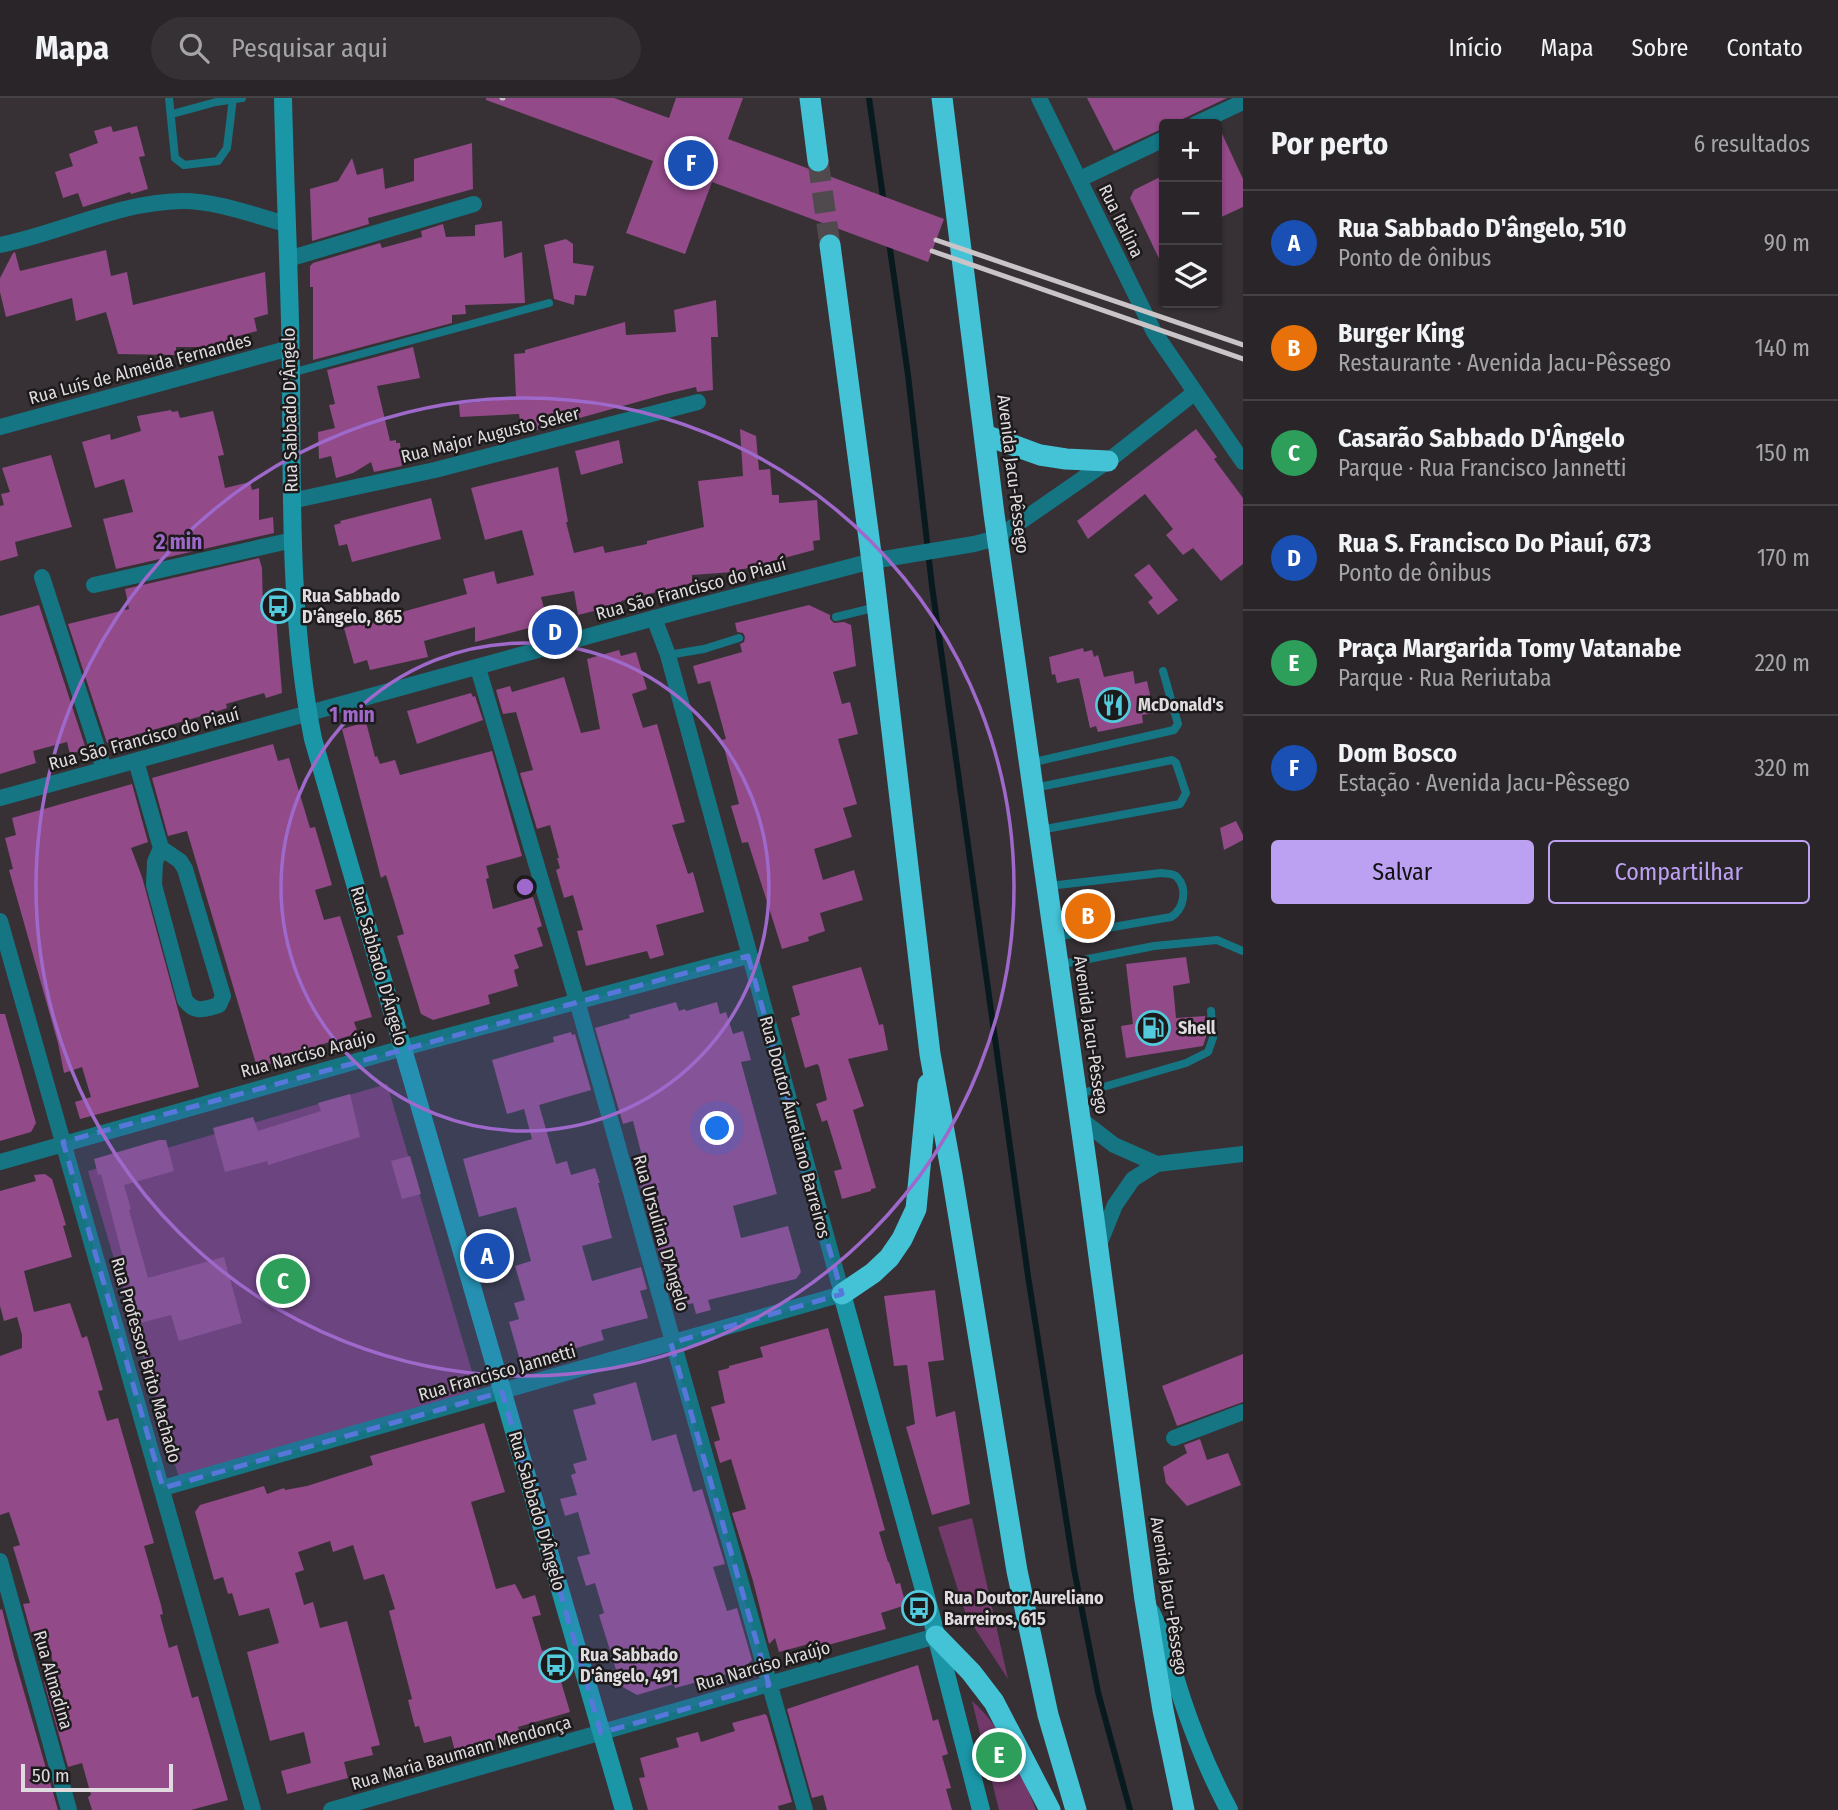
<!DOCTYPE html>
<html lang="pt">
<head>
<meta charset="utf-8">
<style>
  :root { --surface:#292528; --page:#353134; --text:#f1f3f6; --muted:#a5a5a8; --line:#454245; --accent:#bca0f2 }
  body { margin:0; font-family:"Fira Sans Condensed",sans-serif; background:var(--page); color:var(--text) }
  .controls { position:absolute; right:21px; top:21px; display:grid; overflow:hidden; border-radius:7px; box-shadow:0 2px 5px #0004 }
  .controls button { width:63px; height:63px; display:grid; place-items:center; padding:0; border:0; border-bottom:2px solid var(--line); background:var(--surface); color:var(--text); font:35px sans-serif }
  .scale { position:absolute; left:21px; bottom:18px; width:152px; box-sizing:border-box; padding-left:7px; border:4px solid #dfdbde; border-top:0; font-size:19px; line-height:24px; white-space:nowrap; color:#dfdbde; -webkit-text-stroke:5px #1d1a1c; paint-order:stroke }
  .you { position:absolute; left:718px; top:1031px; width:24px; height:24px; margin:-18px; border:5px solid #fff; border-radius:50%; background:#1a73e8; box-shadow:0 0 0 10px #1a73e833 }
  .badge { display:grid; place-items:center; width:46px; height:46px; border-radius:50%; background:var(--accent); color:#fff; font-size:23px; font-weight:700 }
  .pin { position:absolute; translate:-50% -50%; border:4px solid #fff; box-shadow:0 2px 7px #0006 }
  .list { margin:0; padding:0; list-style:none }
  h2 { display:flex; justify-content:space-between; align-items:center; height:91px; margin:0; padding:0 28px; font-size:30px }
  h2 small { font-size:23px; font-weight:400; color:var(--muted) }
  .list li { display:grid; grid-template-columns:46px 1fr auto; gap:21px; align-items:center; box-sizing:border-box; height:105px; padding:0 28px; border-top:2px solid var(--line) }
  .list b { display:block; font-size:26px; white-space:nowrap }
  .list p { margin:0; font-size:23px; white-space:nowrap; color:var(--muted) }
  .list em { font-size:23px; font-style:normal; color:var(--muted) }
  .actions { display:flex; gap:14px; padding:21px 28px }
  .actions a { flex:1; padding:16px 0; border:2px solid var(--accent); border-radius:7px; text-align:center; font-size:24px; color:var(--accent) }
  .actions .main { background:var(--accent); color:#111 }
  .icon { flex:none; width:38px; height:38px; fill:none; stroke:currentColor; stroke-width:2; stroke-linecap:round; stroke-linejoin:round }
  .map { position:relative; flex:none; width:1243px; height:1712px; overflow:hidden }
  header { display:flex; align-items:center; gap:42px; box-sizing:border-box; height:98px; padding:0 35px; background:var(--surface); border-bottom:2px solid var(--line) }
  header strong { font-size:33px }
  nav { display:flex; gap:38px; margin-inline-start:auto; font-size:24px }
  .search { width:490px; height:63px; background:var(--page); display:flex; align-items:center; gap:18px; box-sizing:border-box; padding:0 24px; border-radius:38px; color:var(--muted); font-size:26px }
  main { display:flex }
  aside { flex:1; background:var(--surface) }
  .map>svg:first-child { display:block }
</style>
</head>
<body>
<header>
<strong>Mapa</strong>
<div class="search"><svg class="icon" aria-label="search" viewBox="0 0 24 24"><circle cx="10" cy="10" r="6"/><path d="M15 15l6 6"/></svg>Pesquisar aqui</div>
<nav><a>Início</a><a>Mapa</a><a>Sobre</a><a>Contato</a></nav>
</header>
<main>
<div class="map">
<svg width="1243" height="1712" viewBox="0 0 1243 1712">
  <rect width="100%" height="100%" fill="#373136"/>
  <g fill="#72396a">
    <polygon points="387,986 478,1294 179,1380 88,1073"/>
    <polygon points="972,1420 1008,1581 966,1517 938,1429"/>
    <path d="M972,1603c33,29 48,69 64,109h-37z"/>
  </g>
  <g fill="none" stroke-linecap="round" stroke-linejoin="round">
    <g stroke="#081a1e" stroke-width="6">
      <polyline points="869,0 884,106"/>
      <polyline points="889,144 908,277 932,488 1028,1178 1074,1471 1098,1594 1130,1712"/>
    </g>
  </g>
  <g fill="#924a88">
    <polygon points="486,0 614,0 669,20 676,0 743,0 728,41 807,70 814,75 821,75 944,121 928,164 712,84 685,156 626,135 653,63 486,2"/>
    <polygon points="1087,0 1227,0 1172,26 1164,26 1164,30 1114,53"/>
    <polygon points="1218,27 1243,81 1243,109 1217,121"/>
    <polygon points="111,28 113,34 137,28 145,58 139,59 148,91 131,96 130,94 83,109 78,95 63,100 55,74 73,68 69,56 98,45 94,33"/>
    <polygon points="472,45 473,91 368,120 369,126 312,143 310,91 338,83 352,60 357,77 383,70 385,91 414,83 414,61"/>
    <polygon points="1164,77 1164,171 1130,100 1134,92"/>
    <polygon points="502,123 504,160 522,154 525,205 465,207 466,216 452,217 452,225 313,262 313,189 310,189 310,168 313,165 380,145 382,150 422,139 421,133 443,126 446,139 475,138 475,127"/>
    <polygon points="566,141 573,146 573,165 594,168 586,198 575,197 574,207 554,201 544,147"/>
    <polygon points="106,152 111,178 127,174 133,207 265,174 268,216 254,220 257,233 231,240 231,245 214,249 176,249 176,257 118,256 106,214 76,223 72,200 6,219 0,194 0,180 13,155 15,154 20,173"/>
    <polygon points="716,202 718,239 711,239 713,292 697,294 696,289 666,296 522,336 519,316 460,319 459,306 516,300 514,256 525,255 525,252 625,224 626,237 676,234 674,212"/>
    <polygon points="413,249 420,280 377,288 390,343 396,342 396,345 400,345 402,368 374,374 371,364 353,375 336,380 331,358 319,361 318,334 335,330 329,307 335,306 327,272"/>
    <polygon points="171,312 172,314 178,313 180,320 213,313 224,357 218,358 225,390 250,384 252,392 259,390 259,422 273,419 274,435 116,471 103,421 133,414 124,381 95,390 82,344 110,336 111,342 141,333 137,318"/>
    <polygon points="740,331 756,338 759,372 770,371 772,397 779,397 779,405 817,402 820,442 813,443 814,452 733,474 692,477 692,485 621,503 622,506 578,517 574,493 541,499 548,525 475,544 475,529 424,543 428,559 370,572 367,562 354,566 344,530 467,496 463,481 494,473 497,486 534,477 522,432 485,442 471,390 558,369 568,424 566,424 574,455 603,448 605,455 647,446 647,443 704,429 698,383 743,378"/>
    <polygon points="1196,331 1217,359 1214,361 1243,400 1243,466 1221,483 1193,450 1183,457 1166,437 1173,431 1145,396 1088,441 1077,423"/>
    <polygon points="619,342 623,365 581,377 575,353"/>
    <polygon points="51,357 72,429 15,444 18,458 0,463 0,408 4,407 1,396 10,394 2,370"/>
    <polygon points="431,400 441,441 352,464 347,446 339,448 334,427 341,425 340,423"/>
    <polygon points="259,460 262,470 263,510 275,507 282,595 266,600 264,595 226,606 227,610 212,615 107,645 68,526 129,511 125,491"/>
    <polygon points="1149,466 1178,502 1158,517 1148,504 1153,500 1134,477"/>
    <polygon points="39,507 86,651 70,656 67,644 33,653 36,665 0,676 0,518"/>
    <polygon points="809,507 830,517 830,521 834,525 844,524 851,527 856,568 833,574 842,606 850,604 858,636 838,641 857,706 843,710 852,739 814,751 823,782 854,772 863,802 820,815 825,833 808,839 809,843 782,851 748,744 742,745 731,708 739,706 722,642 726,641 710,583 698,586 693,568 742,554 740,546 744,544 745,539 743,535 737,534 735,525"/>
    <polygon points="1083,550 1084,554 1092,552 1094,559 1098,557 1104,579 1133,573 1135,586 1147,583 1154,615 1142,617 1143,625 1098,634 1096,628 1090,630 1079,580 1057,585 1055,576 1052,577 1049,559"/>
    <polygon points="619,552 621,558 636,554 647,591 632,596 643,630 657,626 685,724 672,727 688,776 693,774 704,814 656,827 664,857 650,861 647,853 586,868 577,833 583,832 573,797 564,800 556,772 560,770 557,760 559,760 550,727 537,731 520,675 533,672 516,614 503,616 496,592 510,588 512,594 564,579 581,635 600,631 587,561"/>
    <polygon points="471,595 473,599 475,598 483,622 417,646 407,613"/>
    <polygon points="366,624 375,659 377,658 380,666 395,662 400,677 492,653 522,758 486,768 489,780 486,781 493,811 533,799 542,828 537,830 543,848 514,857 519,870 514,872 518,888 488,897 490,906 433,922 421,916 397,838 404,836 386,777 381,780 342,631"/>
    <polygon points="273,646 278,663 289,660 310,730 315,729 332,787 315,792 324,822 340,818 372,919 354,924 358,935 314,949 316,954 257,969 187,733 168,738 152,680"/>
    <polygon points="132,686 148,744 131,750 142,779 199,989 80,1021 75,1004 91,999 82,969 64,975 58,945 9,772 13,771 5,740 16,737 12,720"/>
    <polygon points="1236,723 1243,737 1243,742 1224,752 1220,730"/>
    <polygon points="1186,859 1190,885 1173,888 1176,920 1205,918 1206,939 1203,948 1126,960 1121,928 1133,926 1126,866"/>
    <polygon points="861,869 879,927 883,926 888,952 848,961 864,1008 853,1012 876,1090 871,1091 871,1093 842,1101 834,1073 842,1071 827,1022 822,1024 816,1006 827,1002 819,968 817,966 805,970 791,920 800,917 792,888"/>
    <polygon points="676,904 679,913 685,911 686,913 717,904 720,916 726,914 733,936 743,933 751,962 741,964 777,1096 733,1108 741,1140 788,1128 801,1174 796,1181 708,1202 711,1212 696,1216 693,1205 679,1209 672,1183 667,1184 634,1065 643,1062 633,1023 623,1026 595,930 630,920 629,917"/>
    <polygon points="0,916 5,916 36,1025 31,1034 0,1043"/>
    <polygon points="571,934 572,937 575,936 591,992 539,1007 556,1066 567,1063 571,1077 595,1070 600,1085 598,1085 612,1140 582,1148 592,1183 641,1169 647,1191 640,1193 648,1220 601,1232 604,1242 521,1266 509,1224 519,1221 514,1205 525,1202 515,1168 531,1163 525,1141 516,1109 479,1119 463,1061 532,1041 524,1011 507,1016 492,962 554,944 553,939"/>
    <polygon points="350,996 360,1039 268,1067 267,1063 225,1074 213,1030 253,1019 258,1033 321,1013 318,1005"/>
    <polygon points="159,1042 166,1042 174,1073 124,1087 131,1111 129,1112 148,1180 224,1159 242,1225 179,1243 171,1217 140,1225 101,1076 98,1077 94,1061"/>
    <polygon points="410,1058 421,1096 402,1101 391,1063"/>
    <polygon points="45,1076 52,1081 66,1127 63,1128 72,1159 24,1173 34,1214 70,1205 82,1240 87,1238 103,1292 98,1293 107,1323 118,1320 154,1445 144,1448 161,1507 163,1516 160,1517 169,1550 177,1547 192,1600 198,1598 228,1702 191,1712 92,1712 88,1699 91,1697 82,1665 68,1669 44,1584 57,1580 49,1549 36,1553 23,1506 30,1505 13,1449 20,1447 9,1414 0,1417 0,1258 22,1250 22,1237 17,1219 4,1223 0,1208 0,1093 36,1083 34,1077"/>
    <polygon points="935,1192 944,1262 928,1264 936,1319 955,1313 970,1406 932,1417 906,1329 915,1326 907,1267 894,1268 884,1198"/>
    <polygon points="828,1230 885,1432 879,1434 888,1464 889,1464 896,1486 900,1485 906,1507 881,1515 886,1531 821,1549 820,1543 779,1554 775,1540 769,1546 753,1483 732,1415 746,1411 731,1361 720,1365 714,1344 720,1342 711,1309 725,1305 718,1273 729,1270 729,1268 763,1259 760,1249"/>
    <polygon points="1243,1256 1243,1304 1177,1328 1162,1288"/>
    <polygon points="636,1284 652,1343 676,1336 693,1394 702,1391 725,1466 713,1469 727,1513 737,1510 752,1562 742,1572 675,1590 674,1586 637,1597 621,1588 599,1517 604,1515 595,1485 586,1488 577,1459 590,1456 578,1414 565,1418 560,1401 577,1397 571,1377 576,1375 573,1366 587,1362 573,1312 596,1306 593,1296"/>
    <polygon points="484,1325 505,1394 471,1404 496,1491 515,1486 523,1501 535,1497 541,1517 532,1519 542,1553 551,1550 570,1614 518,1629 520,1635 455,1653 451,1638 424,1645 419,1628 415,1629 408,1602 412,1601 389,1513 395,1511 384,1476 364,1482 353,1447 333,1454 330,1443 298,1454 304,1472 295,1475 304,1507 313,1504 320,1530 347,1523 380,1647 371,1649 373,1657 344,1664 348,1680 287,1696 281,1673 311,1665 304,1634 270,1643 247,1554 279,1545 269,1510 239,1518 232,1495 228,1496 223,1479 214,1482 195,1414 200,1407 264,1388 267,1396 284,1390 285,1392 307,1388 373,1367 370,1358"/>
    <polygon points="1200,1341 1207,1362 1228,1355 1241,1387 1187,1408 1166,1385 1163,1369 1187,1355 1184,1347"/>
    <polygon points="2,1511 14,1559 58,1712 0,1712 0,1512"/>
    <polygon points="918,1567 933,1623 938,1621 948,1656 942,1658 951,1690 946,1691 952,1712 827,1712 823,1697 812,1700 787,1611"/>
    <polygon points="765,1616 767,1618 792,1704 778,1708 779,1712 648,1712 639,1680 645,1679 640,1660 679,1649 676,1640 698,1634 701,1644 735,1633 732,1625"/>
  </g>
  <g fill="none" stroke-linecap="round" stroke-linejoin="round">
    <polyline stroke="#504a4f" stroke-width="21" stroke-dasharray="21 10" stroke-linecap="butt" points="818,63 830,147"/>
    <g stroke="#157583" stroke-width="8">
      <polyline points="169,0 175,60 184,67 218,63 227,50 233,0"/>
      <polyline points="172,16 216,4 242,0"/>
      <polyline points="291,275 549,205"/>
      <polyline points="836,519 877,509"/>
      <polyline points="668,557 704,551 739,540"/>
      <polyline points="1030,665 1174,632 1178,626 1163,573"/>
      <polyline points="1034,690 1172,662 1176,665 1186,695 1180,706 1040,732"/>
      <path d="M1049,788l112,-13c6,1 12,0 16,4 11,12 7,32 -6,40l-116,20"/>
      <polyline points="1058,867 1154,848 1217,842 1243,853"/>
      <polyline points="1079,996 1186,965 1208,954 1213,940 1211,913"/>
    </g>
    <g stroke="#157583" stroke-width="16">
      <polyline points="1039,0 1154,234 1243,364"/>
      <polyline points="1196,26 1243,4"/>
      <polyline points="1080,81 1164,41"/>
      <path d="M0,147c61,-12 118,-43 182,-44 35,0 71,14 104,23"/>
      <polyline points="288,161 474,106"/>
      <polyline points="0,329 290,250"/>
      <polyline points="291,403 435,372 698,304"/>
      <polyline points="42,479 104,671"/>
      <polyline points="94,487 293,442"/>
      <polyline points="478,570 577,903 805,1712"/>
      <path d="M136,663l25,87 19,13 5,8 38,127 -4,9c-14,4 -24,9 -34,-5l-31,-115 1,-23 6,-14"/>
      <polyline points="0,700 680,513 872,463 974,446 997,440 1108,363 1194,295"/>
      <polyline points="0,823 253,1712"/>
      <polyline points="1079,1020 1114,1047 1157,1066"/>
      <polyline points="0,1064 403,950 748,858"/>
      <polyline points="1098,1149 1115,1107 1133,1081 1157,1066 1243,1056"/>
      <polyline points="1174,1340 1243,1314"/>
      <polyline points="163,1390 842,1196 668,557 654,520"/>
      <polyline points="0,1463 69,1712"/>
      <polyline points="331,1712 936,1538"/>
    </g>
    <g stroke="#1a96a7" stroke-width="18">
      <path d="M283,0c2,92 7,184 8,276 1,122 -2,244 22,365l311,1071"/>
      <polyline points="842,1196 929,1510 981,1712"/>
      <path d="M1151,1514c14,28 21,57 31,87 13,39 28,75 47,111"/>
    </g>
    <g stroke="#44c3d7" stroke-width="21">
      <polyline points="810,0 818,63"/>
      <polyline points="942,0 994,416 1089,1084 1145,1502 1163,1612 1184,1712"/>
      <polyline points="830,147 872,463 930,956 952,1077 1017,1473 1048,1617 1076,1712"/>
      <polyline points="985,337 1040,357 1066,361 1108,363"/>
      <polyline points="842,1196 873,1175 889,1160 902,1141 916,1111 928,986"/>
      <polyline points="936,1538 971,1574 994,1604 1050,1712"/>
    </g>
    <g stroke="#c8c4c7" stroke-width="5">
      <polyline points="502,0 503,0"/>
      <polyline points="936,142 1243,247"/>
      <polyline points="932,153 1243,261"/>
    </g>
  </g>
  <path fill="#5778da" fill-opacity="0.2" stroke="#5778da" stroke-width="5" stroke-dasharray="14 9" stroke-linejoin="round" d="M748,858l94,338 -171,49 98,342 -168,48 -99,-341 -339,96 -100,-346z"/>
  <g fill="none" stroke="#9e69ca" stroke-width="3.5">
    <circle cx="525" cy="789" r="244"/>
    <circle cx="525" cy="789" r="489"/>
  </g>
  <defs>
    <g id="bus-ring" transform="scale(1.75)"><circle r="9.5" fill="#1d1a1c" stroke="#54cadd" stroke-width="1.5"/><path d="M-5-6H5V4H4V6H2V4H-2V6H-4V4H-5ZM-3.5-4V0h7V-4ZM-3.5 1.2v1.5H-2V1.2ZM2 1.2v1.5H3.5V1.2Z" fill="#54cadd"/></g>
    <g id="restaurant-ring" transform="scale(1.75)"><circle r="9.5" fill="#1d1a1c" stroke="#54cadd" stroke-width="1.5"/><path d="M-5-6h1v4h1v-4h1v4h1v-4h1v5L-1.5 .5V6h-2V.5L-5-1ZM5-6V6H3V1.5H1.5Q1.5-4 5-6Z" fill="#54cadd"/></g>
    <g id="fuel-ring" transform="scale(1.75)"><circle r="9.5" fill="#1d1a1c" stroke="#54cadd" stroke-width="1.5"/><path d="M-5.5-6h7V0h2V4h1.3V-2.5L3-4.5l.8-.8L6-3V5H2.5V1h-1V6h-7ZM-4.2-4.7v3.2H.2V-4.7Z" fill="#54cadd"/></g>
  </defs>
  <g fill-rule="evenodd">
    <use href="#bus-ring" x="278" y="508"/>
    <use href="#restaurant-ring" x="1113" y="607"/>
    <use href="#fuel-ring" x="1153" y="930"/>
    <use href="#bus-ring" x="919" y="1510"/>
    <use href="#bus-ring" x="556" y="1567"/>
  </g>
  <g text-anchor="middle" stroke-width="5" stroke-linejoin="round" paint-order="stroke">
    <g font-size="18" fill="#dfdbde" stroke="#1d1a1c">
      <text transform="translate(1121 123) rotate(64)" y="6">Rua Italina</text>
      <text transform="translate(140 271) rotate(-15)" y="6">Rua Luís de Almeida Fernandes</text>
      <text transform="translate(290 312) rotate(-91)" y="6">Rua Sabbado D'Ângelo</text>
      <text transform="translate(490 337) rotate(-14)" y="6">Rua Major Augusto Seker</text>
      <text transform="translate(1013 376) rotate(83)" y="6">Avenida Jacu-Pêssego</text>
      <text transform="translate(691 491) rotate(-15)" y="6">Rua São Francisco do Piauí</text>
      <text transform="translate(144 641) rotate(-15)" y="6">Rua São Francisco do Piauí</text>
      <text transform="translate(379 868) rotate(74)" y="6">Rua Sabbado D'Ângelo</text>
      <text transform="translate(1091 937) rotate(82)" y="6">Avenida Jacu-Pêssego</text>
      <text transform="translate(308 956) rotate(-15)" y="6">Rua Narciso Araújo</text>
      <text transform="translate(795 1029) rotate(75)" y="6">Rua Doutor Áureliano Barreiros</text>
      <text transform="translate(661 1135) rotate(74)" y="6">Rua Ursulina D'Angelo</text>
      <text transform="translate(146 1262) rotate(74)" y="6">Rua Professor Brito Machado</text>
      <text transform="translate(497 1275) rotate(-16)" y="6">Rua Francisco Jannetti</text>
      <text transform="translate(537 1413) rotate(74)" y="6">Rua Sabbado D'Ângelo</text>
      <text transform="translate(1169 1498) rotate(81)" y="6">Avenida Jacu-Pêssego</text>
      <text transform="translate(763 1568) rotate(-16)" y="6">Rua Narciso Araújo</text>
      <text transform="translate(53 1582) rotate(74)" y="6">Rua Almadina</text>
      <text transform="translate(461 1655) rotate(-16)" y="6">Rua Maria Baumann Mendonça</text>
    </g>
    <g font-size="18" font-weight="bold" fill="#dfdbde" stroke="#1d1a1c" text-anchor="start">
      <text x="302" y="504">Rua Sabbado<tspan x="302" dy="21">D'ângelo, 865</tspan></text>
      <text x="1138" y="613">McDonald's</text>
      <text x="1178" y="936">Shell</text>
      <text x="944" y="1506">Rua Doutor Aureliano<tspan x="944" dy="21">Barreiros, 615</tspan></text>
      <text x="580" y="1563">Rua Sabbado<tspan x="580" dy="21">D'ângelo, 491</tspan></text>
    </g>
  </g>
  <circle cx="525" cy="789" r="10" fill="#9e69ca" stroke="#1d1a1c" stroke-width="3.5"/>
  <g font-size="21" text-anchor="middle" font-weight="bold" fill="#9e69ca" stroke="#1d1a1c" stroke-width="5" stroke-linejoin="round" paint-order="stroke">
    <text x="179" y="451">2 min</text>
    <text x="352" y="624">1 min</text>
  </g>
</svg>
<div class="controls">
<button>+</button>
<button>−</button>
<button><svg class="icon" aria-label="layers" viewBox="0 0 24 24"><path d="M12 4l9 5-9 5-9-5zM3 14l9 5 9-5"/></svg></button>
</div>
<div class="scale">50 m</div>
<div class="you"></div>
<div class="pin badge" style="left:487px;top:1158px;background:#1a4fb4">A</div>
<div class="pin badge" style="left:1088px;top:818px;background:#e8710a">B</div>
<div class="pin badge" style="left:283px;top:1183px;background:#2e9e5b">C</div>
<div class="pin badge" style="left:555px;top:534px;background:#1a4fb4">D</div>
<div class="pin badge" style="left:999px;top:1657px;background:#2e9e5b">E</div>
<div class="pin badge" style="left:691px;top:65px;background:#1a4fb4">F</div>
</div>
<aside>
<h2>Por perto<small>6 resultados</small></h2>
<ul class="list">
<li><span class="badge" style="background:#1a4fb4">A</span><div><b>Rua Sabbado D'ângelo, 510</b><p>Ponto de ônibus</p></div><em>90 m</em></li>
<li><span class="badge" style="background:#e8710a">B</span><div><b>Burger King</b><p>Restaurante · Avenida Jacu-Pêssego</p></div><em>140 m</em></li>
<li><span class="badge" style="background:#2e9e5b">C</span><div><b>Casarão Sabbado D'Ângelo</b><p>Parque · Rua Francisco Jannetti</p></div><em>150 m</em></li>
<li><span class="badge" style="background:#1a4fb4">D</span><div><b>Rua S. Francisco Do Piauí, 673</b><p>Ponto de ônibus</p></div><em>170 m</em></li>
<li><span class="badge" style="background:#2e9e5b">E</span><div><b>Praça Margarida Tomy Vatanabe</b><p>Parque · Rua Reriutaba</p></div><em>220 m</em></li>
<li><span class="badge" style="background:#1a4fb4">F</span><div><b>Dom Bosco</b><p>Estação · Avenida Jacu-Pêssego</p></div><em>320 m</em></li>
</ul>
<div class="actions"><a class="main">Salvar</a><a>Compartilhar</a></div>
</aside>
</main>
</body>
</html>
